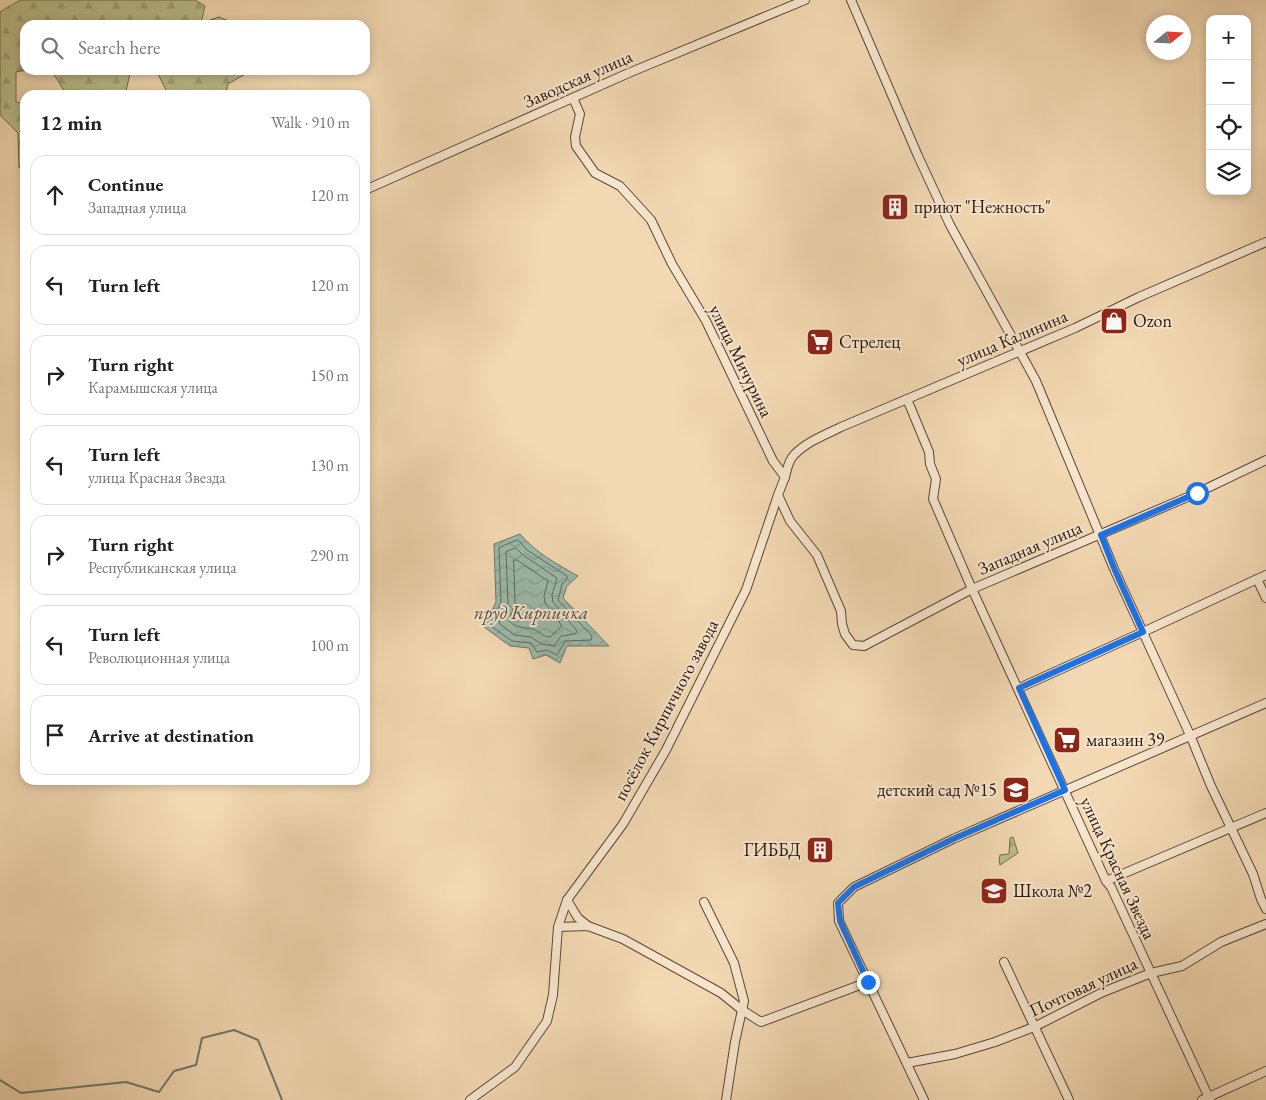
<!DOCTYPE html>
<html lang="en">
<head>
<meta charset="utf-8">
<style>
  :root { --surface:#fff; --page:#f2f2f2; --text:#222; --muted:#767676; --line:#e0e0e0 }
  body { margin:0; font-family:"EB Garamond",serif; background:var(--page); color:var(--text) }
  .controls { position:absolute; right:15px; top:15px; display:grid; overflow:hidden; border-radius:10px; box-shadow:0 2px 8px #0003 }
  .controls button { width:45px; height:45px; display:grid; place-items:center; padding:0; border:0; border-bottom:1px solid var(--line); background:var(--surface); color:var(--text); font:25px sans-serif }
  .compass { position:absolute; left:1146px; top:15px; width:45px; height:45px; border-radius:50%; background:var(--surface); box-shadow:0 2px 8px #0003; rotate:72deg }
  .stop { position:absolute; width:15px; height:15px; margin:-11px; border:4px solid #1a73e8; border-radius:50%; background:#fff }
  .stop.end { background:#1a73e8; border-color:#fff; box-shadow:0 1px 5px #0008 }
  .list { margin:0; padding:0; list-style:none }
  h2 { display:flex; justify-content:space-between; align-items:center; height:65px; margin:0; padding:0 20px; font-size:21px }
  h2 small { font-size:16px; font-weight:400; color:var(--muted) }
  .list li { display:grid; grid-template-columns:32px 1fr auto; gap:15px; align-items:center; box-sizing:border-box; height:80px; margin:0 10px 10px; padding:0 10px; border:1px solid var(--line); border-radius:15px }
  .list b { display:block; font-size:19px; white-space:nowrap }
  .list p { margin:0; font-size:16px; white-space:nowrap; color:var(--muted) }
  .list em { font-size:16px; font-style:normal; color:var(--muted) }
  .icon { flex:none; width:28px; height:28px; fill:none; stroke:currentColor; stroke-width:2; stroke-linecap:round; stroke-linejoin:round }
  .map { position:relative; flex:none; width:1266px; height:1100px; overflow:hidden }
  .search { position:absolute; background:var(--surface); box-shadow:0 2px 8px #0003; left:20px; top:20px; width:350px; height:55px; display:flex; align-items:center; gap:12px; box-sizing:border-box; padding:0 18px; border-radius:15px; color:var(--muted); font-size:19px }
  .panel { position:absolute; background:var(--surface); box-shadow:0 2px 8px #0003; left:20px; top:90px; width:350px; height:695px; border-radius:15px }
  .map>svg:first-child { display:block }
</style>
</head>
<body>
<div class="map">
<svg width="1266" height="1100" viewBox="0 0 1266 1100">
  <defs>
    <pattern id="forest-firs" width="22" height="20" patternUnits="userSpaceOnUse" patternTransform="scale(1.25)"><rect width="22" height="20" fill="#babf8d"/><path d="M5 1l3.5 6h-7zM16 11l3.5 6h-7z" fill="#a0a378"/></pattern>
    <pattern id="water-waves" width="16" height="10" patternUnits="userSpaceOnUse" patternTransform="scale(1.25)"><rect width="16" height="10" fill="#9bbaab"/><path d="M0 5q4-4 8 0t8 0" fill="none" stroke="#869f92"/></pattern>
  </defs>
  <rect width="100%" height="100%" fill="#f3d9b3"/>
  <filter id="stains"><feTurbulence type="fractalNoise" baseFrequency=".004" numOctaves="4"/><feColorMatrix values="0 0 0 0 .2 0 0 0 0 .09 0 0 0 0 .02 0 0 0 .5 -.17"/></filter>
  <radialGradient id="worn" r=".72"><stop offset=".6" stop-color="#630" stop-opacity="0"/><stop offset="1" stop-color="#630" stop-opacity=".3"/></radialGradient>
  <g fill="url(#forest-firs)" stroke="#726a4e">
    <polygon points="20,0 195,0 205,6 201,23 219,17 238,25 25,25 25,70 27,70 16,72 16,102 25,104 25,165 19,168 18,133 0,115 0,12"/>
    <polygon points="51,70 131,70 125,95 67,95"/>
    <polygon points="156,70 252,70 228,84 225,95 168,94"/>
    <polygon points="1013,837 1018,853 1000,865 999,860 1000,855 1009,854 1010,838"/>
  </g>
  <path fill="url(#water-waves)" stroke="#6d786d" d="M520,534c16,19 37,30 58,42l-11,10 -4,12 46,48h-42l-7,17 -14,-8 -13,4 -4,-11 -19,-2 -26,-19 12,-25 -2,-58z"/>
  <g fill="none" stroke-linecap="round" stroke-linejoin="round">
    <g stroke="#62685d" stroke-width="1">
      <polygon points="518,540 527,550 567,576 567,579 562,584 558,600 592,636 591,640 565,641 557,655 547,650 537,652 531,643 512,641 491,626 501,602 499,548"/>
      <polygon points="516,548 523,555 557,578 552,595 553,602 577,631 575,634 561,636 554,646 541,644 531,637 514,635 499,623 508,603 506,552"/>
      <path d="M514,560h3l31,21 -4,15 1,7 17,23 -12,11c-7,0 -8,-4 -15,-7 -10,-4 -16,0 -26,-9l6,-17z"/>
    </g>
    <polyline stroke="#6d786d" stroke-width="2" points="0,1080 21,1093 126,1082 159,1092 174,1071 196,1065 202,1038 234,1030 258,1040 282,1100"/>
    <g stroke="#5c4738" stroke-width="10">
      <g id="minor">
        <polyline points="851,0 918,156 950,225 1036,381 1114,569 1190,735 1211,786 1253,874 1261,899 1266,909"/>
        <polyline points="573,98 580,114 575,137 576,146 595,173 620,186 651,220 672,264 706,321 773,461 785,477 778,495 790,521 817,555 841,611 842,624 845,634 853,645 864,646 972,589 1197,493 1266,460"/>
        <polyline points="365,190 631,72 805,0"/>
        <polyline points="907,399 929,452 930,464 936,479 933,499 972,589 1106,881 1111,887 1210,1100"/>
        <path d="M785,477c2,-7 3,-16 9,-22 12,-13 31,-20 47,-28l234,-99 64,-31 127,-55"/>
        <polyline points="1257,579 1266,598"/>
        <polyline points="1019,688 1143,632 1266,575"/>
        <polyline points="1106,881 1266,813"/>
        <polyline points="567,900 578,918 588,926"/>
        <polyline points="704,902 734,963 744,1001 735,1042 726,1100"/>
        <polyline points="558,927 588,926 623,939 721,993 742,1010 761,1022 868,982"/>
        <polyline points="1004,962 1069,1100"/>
        <polyline points="907,1063 955,1054 995,1042 1034,1027 1103,992 1151,973 1182,966 1221,942 1266,924"/>
        <polyline points="470,1100 515,1067 547,1021 553,995 558,927 567,900 623,824 666,750 746,590 778,495"/>
        <polyline points="924,1100 839,921 838,903 854,887 953,839 1266,703"/>
        <polyline points="1202,1100 1266,1071"/>
      </g>
    </g>
    <use href="#minor" stroke="#f7e6ce" stroke-width="8"/>
  </g>
  <g fill="none" stroke-linecap="round" stroke-linejoin="round">
    <polyline stroke="#1a73e8" stroke-width="6" points="868,982 840,921 838,903 854,887 953,839 1065,790 1019,688 1143,632 1114,568 1101,535 1197,493"/>
  </g>
  <defs>
    <g id="building-square" transform="scale(1.4375)"><rect x="-9" y="-9" width="18" height="18" rx="4" fill="#8f2418" stroke="#f7e6ce"/><path d="M-4-6H4V6H1V3H-1V6H-4ZM-2.5-4.3h1.7v1.8h-1.7ZM.8-4.3h1.7v1.8H.8ZM-2.5-1h1.7V.8h-1.7ZM.8-1h1.7V.8H.8Z" fill="#fff"/></g>
    <g id="shop-square" transform="scale(1.4375)"><rect x="-9" y="-9" width="18" height="18" rx="4" fill="#8f2418" stroke="#f7e6ce"/><path d="M-5-2.5h2.3a2.7 3.5 0 0 1 5.4 0H5L5.5 6h-11ZM-1.5-2.5h3a1.5 2.3 0 0 0-3 0Z" fill="#fff"/></g>
    <g id="supermarket-square" transform="scale(1.4375)"><rect x="-9" y="-9" width="18" height="18" rx="4" fill="#8f2418" stroke="#f7e6ce"/><path d="M-6-5.5h2.5l.6 2H6L4.5 2H-2.5L-4.4-4H-6ZM-1.5 3.2a1.3 1.3 0 1 0 .1 0ZM3 3.2a1.3 1.3 0 1 0 .1 0Z" fill="#fff"/></g>
    <g id="school-square" transform="scale(1.4375)"><rect x="-9" y="-9" width="18" height="18" rx="4" fill="#8f2418" stroke="#f7e6ce"/><path d="M0-5L7-2L0 1L-7-2ZM-4 1L0 2.5L4 1V4Q0 6-4 4Z" fill="#fff"/></g>
  </defs>
  <g fill-rule="evenodd">
    <use href="#building-square" x="895" y="207"/>
    <use href="#shop-square" x="1114" y="321"/>
    <use href="#supermarket-square" x="820" y="342"/>
    <use href="#supermarket-square" x="1067" y="740"/>
    <use href="#school-square" x="1016" y="790"/>
    <use href="#building-square" x="820" y="850"/>
    <use href="#school-square" x="994" y="891"/>
  </g>
  <g text-anchor="middle" stroke-width="4" stroke-linejoin="round" paint-order="stroke">
    <g font-size="18" fill="#29160f" stroke="#f7e6ce">
      <text transform="translate(578 79) rotate(-24)" y="6">Заводская улица</text>
      <text transform="translate(1012 338) rotate(-23)" y="6">улица Калинина</text>
      <text transform="translate(741 361) rotate(64)" y="6">улица Мичурина</text>
      <text transform="translate(1030 548) rotate(-23)" y="6">Западная улица</text>
      <text transform="translate(666 710) rotate(-62)" y="6">посёлок Кирпичного завода</text>
      <text transform="translate(1118 868) rotate(65)" y="6">улица Красная Звезда</text>
      <text transform="translate(1083 987) rotate(-25)" y="6">Почтовая улица</text>
    </g>
    <g font-size="18" fill="#29160f" stroke="#f7e6ce" text-anchor="start">
      <text x="914" y="213">приют "Нежность"</text>
      <text x="1133" y="327">Ozon</text>
      <text x="839" y="348">Стрелец</text>
      <text x="1086" y="746">магазин 39</text>
      <text x="997" y="796" text-anchor="end">детский сад №15</text>
      <text x="801" y="856" text-anchor="end">ГИББД</text>
      <text x="1013" y="897">Школа №2</text>
    </g>
    <g font-size="19" font-style="italic" fill="#514f46" stroke="#f7e6ce">
      <text x="531" y="619">пруд Кирпичка</text>
    </g>
  </g>
  <rect width="100%" height="100%" filter="url(#stains)"/>
  <rect width="100%" height="100%" fill="url(#worn)"/>
</svg>
<div class="controls">
<button>+</button>
<button>−</button>
<button><svg class="icon" aria-label="locate" viewBox="0 0 24 24"><circle cx="12" cy="12" r="6"/><path d="M12 2v4M12 18v4M2 12h4M18 12h4"/></svg></button>
<button><svg class="icon" aria-label="layers" viewBox="0 0 24 24"><path d="M12 4l9 5-9 5-9-5zM3 14l9 5 9-5"/></svg></button>
</div>
<svg class="compass" viewBox="-18 -18 36 36"><path d="M0-13l5 13h-10z" fill="#e53935"/><path d="M0 13l5-13h-10z" fill="#767676"/></svg>
<div class="stop" style="left:1197px;top:493px"></div>
<div class="stop end" style="left:868px;top:982px"></div>
<div class="search"><svg class="icon" aria-label="search" viewBox="0 0 24 24"><circle cx="10" cy="10" r="6"/><path d="M15 15l6 6"/></svg>Search here</div>
<section class="panel">
<h2>12 min<small>Walk · 910 m</small></h2>
<ul class="list">
<li><svg class="icon" aria-label="ahead" viewBox="0 0 24 24"><path d="M12 20V5M6 11l6-6 6 6"/></svg><div><b>Continue</b><p>Западная улица</p></div><em>120 m</em></li>
<li><svg class="icon" aria-label="left" viewBox="0 0 24 24"><path d="M17 20v-9H6M10 6l-5 5 5 5"/></svg><div><b>Turn left</b></div><em>120 m</em></li>
<li><svg class="icon" aria-label="right" viewBox="0 0 24 24"><path d="M7 20v-9h11M14 6l5 5-5 5"/></svg><div><b>Turn right</b><p>Карамышская улица</p></div><em>150 m</em></li>
<li><svg class="icon" aria-label="left" viewBox="0 0 24 24"><path d="M17 20v-9H6M10 6l-5 5 5 5"/></svg><div><b>Turn left</b><p>улица Красная Звезда</p></div><em>130 m</em></li>
<li><svg class="icon" aria-label="right" viewBox="0 0 24 24"><path d="M7 20v-9h11M14 6l5 5-5 5"/></svg><div><b>Turn right</b><p>Республиканская улица</p></div><em>290 m</em></li>
<li><svg class="icon" aria-label="left" viewBox="0 0 24 24"><path d="M17 20v-9H6M10 6l-5 5 5 5"/></svg><div><b>Turn left</b><p>Революционная улица</p></div><em>100 m</em></li>
<li><svg class="icon" aria-label="arrive" viewBox="0 0 24 24"><path d="M6 21V4h12l-3 4 3 4H6"/></svg><div><b>Arrive at destination</b></div></li>
</ul>
</section>
</div>
</body>
</html>
